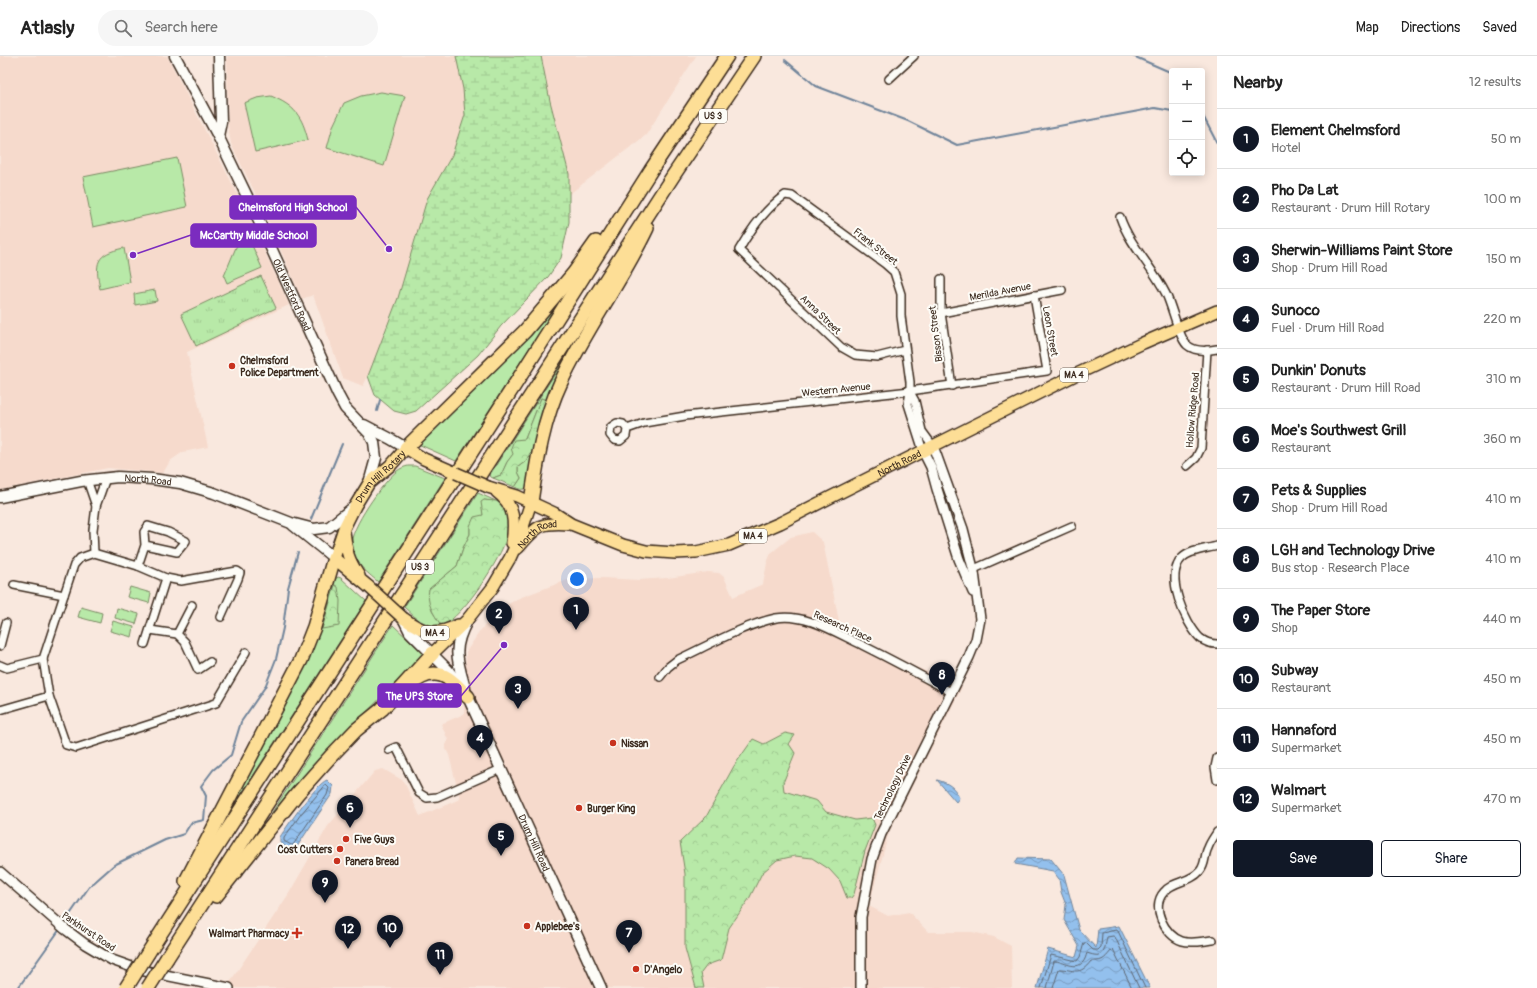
<!DOCTYPE html>
<html lang="en">
<head>
<meta charset="utf-8">
<style>
  :root { --surface:#fff; --page:#f6f6f6; --text:#222; --muted:#767676; --line:#e0e0e0; --accent:#111827 }
  body { margin:0; font-family:Pangolin,sans-serif; background:var(--page); color:var(--text) }
  .controls { position:absolute; right:12px; top:12px; display:grid; overflow:hidden; border-radius:4px; box-shadow:0 2px 10px #0003 }
  .controls button { width:36px; height:36px; display:grid; place-items:center; padding:0; border:0; border-bottom:1px solid var(--line); background:var(--surface); color:var(--text); font:20px sans-serif }
  .you { position:absolute; left:577px; top:523px; width:14px; height:14px; margin:-10px; border:3px solid #fff; border-radius:50%; background:#1a73e8; box-shadow:0 0 0 6px #1a73e833 }
  .badge { display:grid; place-items:center; width:26px; height:26px; border-radius:50%; background:var(--accent); color:#fff; font-size:13px; font-weight:700 }
  .pin { position:absolute; translate:-50% -33px; filter:drop-shadow(0 1px 2px #0008) }
  .pin::after { content:''; position:absolute; top:21px; width:14px; height:12px; background:inherit; clip-path:polygon(0 0,100% 0,50% 100%) }
  .list { margin:0; padding:0; list-style:none }
  h2 { display:flex; justify-content:space-between; align-items:center; height:52px; margin:0; padding:0 16px; font-size:17px }
  h2 small { font-size:13px; font-weight:400; color:var(--muted) }
  .list li { display:grid; grid-template-columns:26px 1fr auto; gap:12px; align-items:center; box-sizing:border-box; height:60px; padding:0 16px; border-top:1px solid var(--line) }
  .list b { display:block; font-size:15px; white-space:nowrap }
  .list p { margin:0; font-size:13px; white-space:nowrap; color:var(--muted) }
  .list em { font-size:13px; font-style:normal; color:var(--muted) }
  .actions { display:flex; gap:8px; padding:12px 16px }
  .actions a { flex:1; padding:9px 0; border:1px solid var(--accent); border-radius:4px; text-align:center; font-size:14px; color:var(--accent) }
  .actions .main { background:var(--accent); color:#fff }
  .icon { flex:none; width:22px; height:22px; fill:none; stroke:currentColor; stroke-width:2; stroke-linecap:round; stroke-linejoin:round }
  .map { position:relative; flex:none; width:1217px; height:932px; overflow:hidden }
  header { display:flex; align-items:center; gap:24px; box-sizing:border-box; height:56px; padding:0 20px; background:var(--surface); border-bottom:1px solid var(--line) }
  header strong { font-size:19px }
  nav { display:flex; gap:22px; margin-inline-start:auto; font-size:14px }
  .search { width:280px; height:36px; background:var(--page); display:flex; align-items:center; gap:10px; box-sizing:border-box; padding:0 14px; border-radius:22px; color:var(--muted); font-size:15px }
  main { display:flex }
  aside { flex:1; background:var(--surface) }
  .map>svg:first-child { display:block }
</style>
</head>
<body>
<header>
<strong>Atlasly</strong>
<div class="search"><svg class="icon" aria-label="search" viewBox="0 0 24 24"><circle cx="10" cy="10" r="6"/><path d="M15 15l6 6"/></svg>Search here</div>
<nav><a>Map</a><a>Directions</a><a>Saved</a></nav>
</header>
<main>
<div class="map">
<svg width="1217" height="932" viewBox="0 0 1217 932">
  <defs>
    <pattern id="forest-crowns" width="20" height="18" patternUnits="userSpaceOnUse"><rect width="20" height="18" fill="#b8e9a8"/><path d="M2 6a3 3 0 1 1 6 0M12 15a3 3 0 1 1 6 0" fill="none" stroke="#9fc890"/></pattern>
    <pattern id="wetland-marsh" width="20" height="14" patternUnits="userSpaceOnUse"><rect width="20" height="14" fill="#b8e9a8"/><path d="M1 5h8M5 5V1M11 12h8M15 12V8" fill="none" stroke="#9fc890"/></pattern>
    <pattern id="park-tufts" width="24" height="20" patternUnits="userSpaceOnUse"><rect width="24" height="20" fill="#b8e9a8"/><path d="M3 7l-1-3M5 7V3M7 7l1-3M15 17l-1-3M17 17v-4M19 17l1-3" fill="none" stroke="#9fc890"/></pattern>
    <pattern id="water-waves" width="16" height="10" patternUnits="userSpaceOnUse"><rect width="16" height="10" fill="#93c0ed"/><path d="M0 5q4-4 8 0t8 0" fill="none" stroke="#799cbf"/></pattern>
  </defs>
  <rect width="100%" height="100%" fill="#f9e8de"/>
  <filter id="ink" filterUnits="userSpaceOnUse"><feTurbulence type="fractalNoise" baseFrequency=".025" numOctaves="2"/><feDisplacementMap in="SourceGraphic" scale="8" xChannelSelector="R" yChannelSelector="G"/><feConvolveMatrix kernelMatrix="1 2 1 2 8 2 1 2 1" color-interpolation-filters="sRGB"/></filter>
  <g filter="url(#ink)">
    <g fill="#f6dacc">
      <polygon points="0,0 167,0 243,149 289,249 187,296 208,391 183,396 170,405 163,417 108,412 0,434"/>
      <polygon points="227,0 696,0 646,79 392,275 363,330 343,322 313,239 302,243 260,147 231,88 228,70"/>
      <polygon points="812,476 823,486 841,575 904,606 962,631 889,776 869,850 888,860 909,856 928,876 972,876 994,881 1011,890 1012,932 226,932 288,839 328,770 375,715 383,713 402,724 405,728 420,760 460,743 449,699 445,691 448,684 441,668 464,658 466,596 480,575 500,553 519,542 570,523 603,522 638,524 668,522 708,516 719,517 724,521 733,541 763,528 767,507 771,497 791,481"/>
    </g>
    <g fill="#b8e9a8" stroke="#7a8a63">
      <polygon points="381,36 405,40 384,110 327,92 333,70 344,47 361,40"/>
      <path d="M271,40c24,10 31,20 37,44l-53,12 -11,-49 13,-5z"/>
      <polygon points="177,102 187,151 93,171 83,121"/>
      <polygon points="248,180 262,212 227,227 224,220 239,184"/>
      <path d="M124,192l6,34 -30,7c-5,-26 -5,-35 24,-41z"/>
      <polygon points="605,240 548,345 541,342 525,383 507,406 501,419 493,422 489,420"/>
      <polygon points="552,251 555,253 456,405 418,388"/>
      <path d="M534,396l-7,35c-4,4 -7,2 -12,0l6,-9 -3,-6v-5l8,-6 4,-8z"/>
      <path d="M408,410h7l30,12 -67,104c-11,-10 -26,-20 -27,-36 -1,-18 32,-64 46,-75 4,-3 7,-4 11,-5z"/>
      <path d="M478,437l20,9 -14,-2 -1,15 -13,11v8l-7,14 -6,18 -28,23 3,22 9,14c-17,2 -25,-7 -37,-18z"/>
      <polygon points="338,521 341,522 366,545 225,763 335,523"/>
      <polygon points="130,531 151,537 149,547 127,541"/>
      <polygon points="81,551 102,557 100,567 78,561"/>
      <polygon points="117,552 139,558 136,568 115,562"/>
      <polygon points="113,565 134,571 132,581 110,575"/>
      <polygon points="393,569 424,598 331,692 274,759 271,758"/>
    </g>
    <g fill="url(#forest-crowns)" stroke="#7a8a63">
      <polygon points="541,342 548,345 534,396 530,397 526,405 518,411 518,416 521,422 515,431 493,422 501,419 507,406 513,398 511,392 514,384 525,383"/>
      <path d="M484,444c5,1 11,0 15,2 8,5 12,19 10,28 -6,26 -37,72 -58,90 -2,2 -7,4 -10,5 -8,-12 -15,-22 -12,-36l28,-23 6,-18 7,-14v-8l4,-9 9,-2 -2,-13z"/>
      <polygon points="335,529 338,531 340,545 339,570 322,573"/>
      <polygon points="785,677 795,679 789,688 795,697 783,727 784,735 817,745 826,756 855,764 872,762 875,769 865,795 854,838 851,842 847,842 840,825 829,813 812,802 795,800 777,804 762,817 749,843 729,872 721,904 707,909 701,917 704,932 696,932 685,892 685,818 680,786 706,761 734,710 753,683 764,688"/>
    </g>
    <polygon fill="url(#wetland-marsh)" stroke="#7a8a63" points="456,0 541,0 550,45 569,118 569,166 561,202 548,221 501,270 478,299 416,355 406,358 394,355 375,339 368,320 398,242 427,143 452,99 465,59 463,33"/>
    <g fill="url(#park-tufts)" stroke="#7a8a63">
      <polygon points="261,220 276,252 196,290 181,258"/>
      <polygon points="155,234 157,245 135,249 134,238"/>
    </g>
    <g fill="url(#water-waves)" stroke="#70849a">
      <path d="M327,724l6,6 -1,8 -36,54 -3,3 -13,-8v-6c7,-11 36,-53 47,-57z"/>
      <path d="M937,724c11,3 18,7 22,18l-3,4z"/>
      <polygon points="1018,802 1051,803 1064,819 1079,874 1096,892 1098,873 1119,870 1150,932 1037,932 1048,893 1076,901 1079,890 1064,864 1066,849 1061,836 1059,823 1053,815 1015,808"/>
    </g>
    <g fill="none" stroke-linecap="round" stroke-linejoin="round">
      <g stroke="#5e6671" stroke-width="1">
        <polygon points="326,729 329,732 327,739 293,789 291,789 284,785 284,782 301,758"/>
        <polyline points="1041,932 1051,899 1077,905 1080,901 1084,887 1086,887 1093,894 1098,894 1101,891 1102,877 1116,874 1118,875 1145,932"/>
        <path d="M1047,932l7,-27c9,0 22,10 29,1 2,-2 3,-6 4,-9 17,6 17,0 20,-16l6,-1 2,1 24,51"/>
        <path d="M1053,932l6,-19c15,0 20,8 32,-8 14,1 14,-4 22,-12l19,39"/>
      </g>
      <g stroke="#70849a" stroke-width="2">
        <polyline points="1133,0 1170,16 1172,19"/>
        <polyline points="785,4 816,30 908,65 957,89 1155,52 1172,55"/>
        <polyline points="1202,58 1217,87"/>
        <polyline points="377,355 380,344"/>
        <polyline points="311,463 342,388"/>
        <polyline points="64,867 89,831 114,809 165,784 184,778 191,767 204,764 206,740 201,730 213,714 231,699 241,666 265,631 276,603 283,572 288,532 298,496"/>
        <polyline points="18,932 60,873"/>
      </g>
      <g stroke="#3b2a1e" stroke-width="10">
        <g id="minor">
          <polyline points="889,23 914,0"/>
          <path d="M1120,161c10,29 33,50 46,77 6,12 13,44 21,51 8,7 20,6 30,4"/>
          <polyline points="941,223 941,257 952,330"/>
          <polyline points="941,257 1062,234"/>
          <path d="M905,294l-28,7 -22,-2 -14,-8 -102,-97c12,-21 26,-41 46,-55l7,1 93,68 9,8 7,22v22l9,66v9l-2,13 15,47"/>
          <polyline points="910,336 915,345 922,375 933,390"/>
          <polyline points="627,373 626,380 620,385 614,384 610,379 611,371 617,367 623,368 627,373 644,367 685,360 910,335 1047,315 1034,239"/>
          <polyline points="1187,410 1196,402 1201,392 1207,294"/>
          <polyline points="87,424 96,450"/>
          <path d="M1217,490c-11,3 -27,4 -35,12 -18,18 3,65 18,80 5,4 11,6 17,6"/>
          <polyline points="94,497 138,510 145,489 177,496 186,485 168,476 148,470 144,476 145,489"/>
          <polyline points="138,510 166,522 145,588"/>
          <polyline points="974,513 1072,470"/>
          <polyline points="166,522 181,525 237,515 240,517 238,523 221,561"/>
          <polyline points="64,539 74,509 80,502 94,497 93,474 96,450 106,422"/>
          <polyline points="150,574 177,578 185,586 198,614 210,606"/>
          <polyline points="177,578 192,549"/>
          <polyline points="0,590 6,567"/>
          <polyline points="0,609 7,612 43,603 64,539 14,529"/>
          <path d="M660,621l8,-10 9,-7c30,-14 67,-35 99,-42 30,-5 60,15 86,27 30,15 60,31 89,47"/>
          <polyline points="49,640 66,689 76,692 216,647 246,596"/>
          <polyline points="0,654 49,640 43,603"/>
          <polyline points="389,694 396,691 419,737 427,742 437,741 501,713"/>
          <polyline points="1217,702 1215,711 1217,724"/>
          <path d="M1213,884c-10,1 -21,4 -31,1 -17,-5 -32,-34 -18,-49 10,-12 26,-9 36,-21 6,-7 4,-16 8,-23 2,-6 6,-11 9,-16"/>
        </g>
      </g>
      <g stroke="#3b2a1e" stroke-width="12">
        <g id="tertiary">
          <polyline points="923,395 931,411 937,433 959,503 973,536"/>
          <polyline points="0,816 65,873 85,888 112,904 140,914 229,932"/>
          <polyline points="861,932 861,861 872,803 881,778 894,752 969,601 976,584 980,563 974,516 963,473 933,390"/>
        </g>
      </g>
      <g stroke="#3b2a1e" stroke-width="13">
        <g id="secondary">
          <path id="s1" d="M175,0l43,80 39,81 81,178 7,13 24,25 5,9 2,16 -7,25"/>
          <polyline points="218,80 221,66 219,0"/>
          <polyline points="364,369 389,382 406,392"/>
          <path id="s2" d="M0,441l81,-16 37,-4 34,2 28,4 34,10 77,30 23,6 15,-2 26,-21"/>
          <polyline points="293,469 334,502"/>
          <path id="s3" d="M403,562l7,14 38,38 20,27 133,291"/>
          <path d="M465,632c-8,-28 -13,-40 2,-67"/>
        </g>
      </g>
      <g stroke="#3b2a1e" stroke-width="14">
        <g id="primary">
          <path id="s4" d="M488,431l29,9 37,17 17,11 52,21 23,6 29,2 21,-1 33,-7 51,-22 51,-26 248,-124 64,-30 74,-32"/>
          <path d="M497,436c18,13 18,31 15,51"/>
          <path d="M344,475c3,22 3,26 15,45"/>
          <path id="s5" d="M518,492c20,-23 21,-26 52,-24"/>
          <path id="s6" d="M369,531l-35,-29 10,-30 11,-22 14,-23 23,-19 14,-16 18,11 32,14"/>
          <path d="M403,562c21,15 31,19 55,7"/>
          <polyline points="433,597 467,564 493,531 510,502 520,480 531,446"/>
        </g>
      </g>
      <g stroke="#3b2a1e" stroke-width="16">
        <g id="motorway">
          <polyline points="406,392 525,275 574,217 596,186"/>
          <path d="M531,446c6,-41 12,-82 30,-120 25,-54 61,-101 86,-154"/>
          <path d="M410,629c26,-22 39,-8 58,12"/>
          <polyline points="186,825 301,604 314,571 334,502"/>
          <polyline points="216,840 297,738 331,700 356,674 382,653 433,597"/>
          <polyline points="148,897 514,330 651,114 727,0"/>
          <polyline points="167,902 673,120 754,0"/>
        </g>
      </g>
      <use href="#minor" stroke="#fdfcf7" stroke-width="7"/>
      <use href="#tertiary" stroke="#fdfcf7" stroke-width="9"/>
      <use href="#secondary" stroke="#fdfcf7" stroke-width="10"/>
      <use href="#primary" stroke="#fdde96" stroke-width="11"/>
      <use href="#motorway" stroke="#fdde96" stroke-width="13"/>
      <g stroke="#3b2a1e" stroke-width="14" stroke-linecap="butt">
        <g id="primary-bridge">
          <polyline points="456,417 488,431"/>
          <polyline points="369,531 403,562"/>
        </g>
      </g>
      <g stroke="#3b2a1e" stroke-width="16" stroke-linecap="butt">
        <g id="motorway-bridge">
          <polyline points="126,932 148,897"/>
          <polyline points="148,932 167,902"/>
        </g>
      </g>
      <use href="#primary-bridge" stroke="#fdde96" stroke-width="11"/>
      <use href="#motorway-bridge" stroke="#fdde96" stroke-width="13"/>
    </g>
  </g>
  <g fill="#c8321e" stroke="#fdfcf7" stroke-width="1.5">
    <circle cx="232" cy="310" r="4"/>
    <circle cx="613" cy="687" r="4"/>
    <circle cx="579" cy="752" r="4"/>
    <circle cx="346" cy="783" r="4"/>
    <circle cx="340" cy="793" r="4"/>
    <circle cx="337" cy="805" r="4"/>
    <circle cx="527" cy="870" r="4"/>
    <path d="M295 871h4v4h4v4h-4v4h-4v-4h-4v-4h4z"/>
    <circle cx="636" cy="913" r="4"/>
  </g>
  <g text-anchor="middle" stroke-width="4" stroke-linejoin="round" paint-order="stroke">
    <g fill="#fdfcf7" stroke="#75695f" stroke-width="1">
      <rect x="699" y="53" width="28" height="14" rx="3"/>
      <rect x="1060" y="312" width="28" height="14" rx="3"/>
      <rect x="739" y="473" width="28" height="14" rx="3"/>
      <rect x="406" y="504" width="28" height="14" rx="3"/>
      <rect x="421" y="570" width="28" height="14" rx="3"/>
    </g>
    <g font-size="9" font-weight="bold" fill="#3b2a1e">
      <text x="713" y="63">US 3</text>
      <text x="1074" y="322">MA 4</text>
      <text x="753" y="483">MA 4</text>
      <text x="420" y="514">US 3</text>
      <text x="435" y="580">MA 4</text>
    </g>
    <g font-size="10" fill="#3b2a1e" stroke="#fdfcf7">
      <text transform="translate(876 190) rotate(38)" y="4">Frank Street</text>
      <text transform="translate(1000 235) rotate(-11)" y="4">Merilda Avenue</text>
      <text dy="4" stroke="none"><textPath href="#s1" startOffset="266">Old Westford Road</textPath></text>
      <text transform="translate(821 258) rotate(44)" y="4">Anna Street</text>
      <text transform="translate(1051 275) rotate(80)" y="4">Leon Street</text>
      <text transform="translate(935 278) rotate(-97)" y="4">Bisson Street</text>
      <text transform="translate(836 333) rotate(-6)" y="4">Western Avenue</text>
      <text transform="translate(1192 354) rotate(-85)" y="4">Hollow Ridge Road</text>
      <text dy="4" stroke="none"><textPath href="#s4" startOffset="444">North Road</textPath></text>
      <text dy="4" stroke="none"><textPath href="#s6" startOffset="141">Drum Hill Rotary</textPath></text>
      <text dy="4" stroke="none"><textPath href="#s2" startOffset="150">North Road</textPath></text>
      <text dy="4" stroke="none"><textPath href="#s5" startOffset="25">North Road</textPath></text>
      <text transform="translate(843 570) rotate(24)" y="4">Research Place</text>
      <text transform="translate(892 731) rotate(-64)" y="4">Technology Drive</text>
      <text dy="4" stroke="none"><textPath href="#s3" startOffset="263">Drum Hill Road</textPath></text>
      <text transform="translate(89 875) rotate(34)" y="4">Parkhurst Road</text>
    </g>
    <g font-size="10" font-weight="bold" fill="#3b2a1e" stroke="#fdfcf7" text-anchor="start">
      <text x="240" y="308">Chelmsford<tspan x="240" dy="12">Police Department</tspan></text>
      <text x="621" y="691">Nissan</text>
      <text x="587" y="756">Burger King</text>
      <text x="354" y="787">Five Guys</text>
      <text x="332" y="797" text-anchor="end">Cost Cutters</text>
      <text x="345" y="809">Panera Bread</text>
      <text x="535" y="874">Applebee's</text>
      <text x="289" y="881" text-anchor="end">Walmart Pharmacy</text>
      <text x="644" y="917">D'Angelo</text>
    </g>
  </g>
  <path fill="none" stroke="#7b2cbf" stroke-width="1.5" d="M389 193L356 151M133 199L191 179M504 589L461 640"/>
  <g fill="#7b2cbf" stroke="#fdfcf7" stroke-width="1.5">
    <circle cx="389" cy="193" r="4"/>
    <circle cx="133" cy="199" r="4"/>
    <circle cx="504" cy="589" r="4"/>
  </g>
  <g fill="#7b2cbf" stroke="#7b2cbf" stroke-width="1.5">
    <rect x="230" y="140" width="126" height="23" rx="4"/>
    <rect x="191" y="168" width="125" height="23" rx="4"/>
    <rect x="378" y="628" width="83" height="23" rx="4"/>
  </g>
  <g font-size="11" text-anchor="middle" font-weight="bold" fill="#fff">
    <text x="293" y="155">Chelmsford High School</text>
    <text x="254" y="183">McCarthy Middle School</text>
    <text x="419" y="644">The UPS Store</text>
  </g>
</svg>
<div class="controls">
<button>+</button>
<button>−</button>
<button><svg class="icon" aria-label="locate" viewBox="0 0 24 24"><circle cx="12" cy="12" r="6"/><path d="M12 2v4M12 18v4M2 12h4M18 12h4"/></svg></button>
</div>
<div class="you"></div>
<div class="pin badge" style="left:576px;top:574px">1</div>
<div class="pin badge" style="left:499px;top:578px">2</div>
<div class="pin badge" style="left:518px;top:653px">3</div>
<div class="pin badge" style="left:480px;top:702px">4</div>
<div class="pin badge" style="left:501px;top:800px">5</div>
<div class="pin badge" style="left:350px;top:772px">6</div>
<div class="pin badge" style="left:629px;top:897px">7</div>
<div class="pin badge" style="left:942px;top:639px">8</div>
<div class="pin badge" style="left:325px;top:847px">9</div>
<div class="pin badge" style="left:390px;top:892px">10</div>
<div class="pin badge" style="left:440px;top:919px">11</div>
<div class="pin badge" style="left:348px;top:893px">12</div>
</div>
<aside>
<h2>Nearby<small>12 results</small></h2>
<ul class="list">
<li><span class="badge">1</span><div><b>Element Chelmsford</b><p>Hotel</p></div><em>50 m</em></li>
<li><span class="badge">2</span><div><b>Pho Da Lat</b><p>Restaurant · Drum Hill Rotary</p></div><em>100 m</em></li>
<li><span class="badge">3</span><div><b>Sherwin-Williams Paint Store</b><p>Shop · Drum Hill Road</p></div><em>150 m</em></li>
<li><span class="badge">4</span><div><b>Sunoco</b><p>Fuel · Drum Hill Road</p></div><em>220 m</em></li>
<li><span class="badge">5</span><div><b>Dunkin' Donuts</b><p>Restaurant · Drum Hill Road</p></div><em>310 m</em></li>
<li><span class="badge">6</span><div><b>Moe's Southwest Grill</b><p>Restaurant</p></div><em>360 m</em></li>
<li><span class="badge">7</span><div><b>Pets &amp; Supplies</b><p>Shop · Drum Hill Road</p></div><em>410 m</em></li>
<li><span class="badge">8</span><div><b>LGH and Technology Drive</b><p>Bus stop · Research Place</p></div><em>410 m</em></li>
<li><span class="badge">9</span><div><b>The Paper Store</b><p>Shop</p></div><em>440 m</em></li>
<li><span class="badge">10</span><div><b>Subway</b><p>Restaurant</p></div><em>450 m</em></li>
<li><span class="badge">11</span><div><b>Hannaford</b><p>Supermarket</p></div><em>450 m</em></li>
<li><span class="badge">12</span><div><b>Walmart</b><p>Supermarket</p></div><em>470 m</em></li>
</ul>
<div class="actions"><a class="main">Save</a><a>Share</a></div>
</aside>
</main>
</body>
</html>
